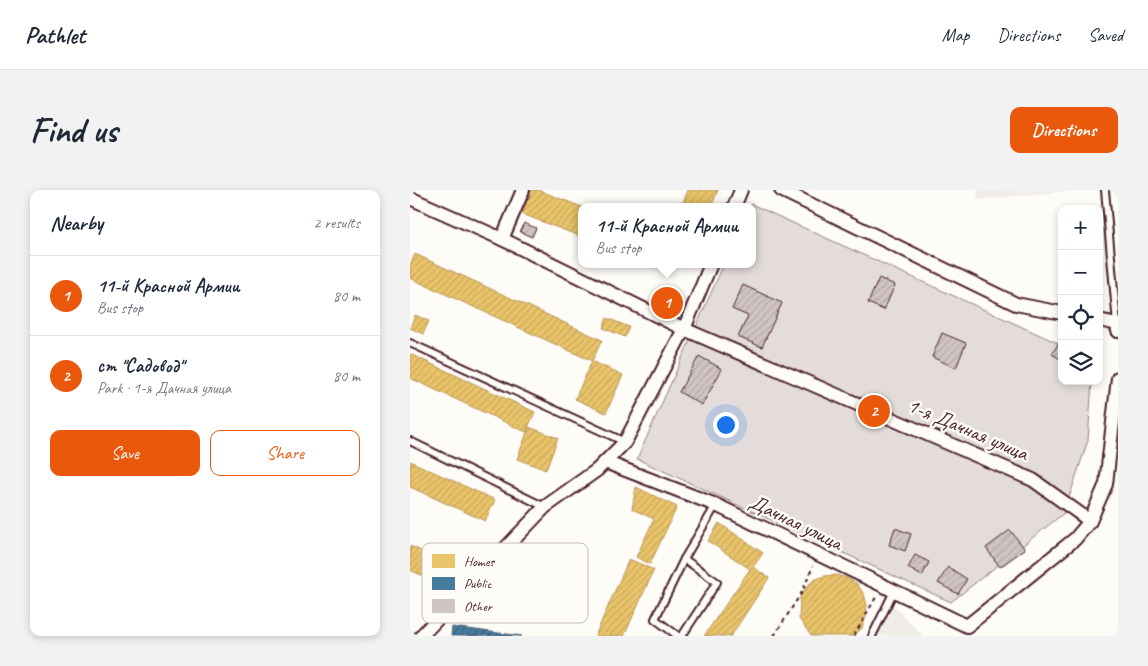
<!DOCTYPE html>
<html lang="en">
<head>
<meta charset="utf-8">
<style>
  :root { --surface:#fff; --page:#f2f2f3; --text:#1f2937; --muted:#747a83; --line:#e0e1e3; --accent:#ea580c }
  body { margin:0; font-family:Caveat,sans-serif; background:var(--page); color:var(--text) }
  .controls { position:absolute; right:15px; top:15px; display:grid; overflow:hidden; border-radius:10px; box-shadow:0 2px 8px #0003 }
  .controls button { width:45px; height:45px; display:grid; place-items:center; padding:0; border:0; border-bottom:1px solid var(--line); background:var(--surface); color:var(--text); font:25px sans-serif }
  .you { position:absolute; left:315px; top:234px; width:18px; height:18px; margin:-12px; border:4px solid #fff; border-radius:50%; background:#1a73e8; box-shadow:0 0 0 8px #1a73e833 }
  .badge { display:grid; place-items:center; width:32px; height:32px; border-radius:50%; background:var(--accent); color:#fff; font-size:16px; font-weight:700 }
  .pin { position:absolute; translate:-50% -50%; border:2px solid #fff; box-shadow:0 1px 5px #0006 }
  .popup { position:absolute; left:168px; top:13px; width:178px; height:65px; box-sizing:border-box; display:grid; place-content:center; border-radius:10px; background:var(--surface); filter:drop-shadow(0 1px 4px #0005); font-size:16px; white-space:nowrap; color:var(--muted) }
  .popup b { font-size:19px; color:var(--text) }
  .popup::after { content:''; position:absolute; left:50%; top:100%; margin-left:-10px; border:10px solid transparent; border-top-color:var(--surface) }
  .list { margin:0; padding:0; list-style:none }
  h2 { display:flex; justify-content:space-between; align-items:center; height:65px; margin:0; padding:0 20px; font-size:21px }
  h2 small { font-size:16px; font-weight:400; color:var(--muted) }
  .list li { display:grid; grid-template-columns:32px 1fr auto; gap:15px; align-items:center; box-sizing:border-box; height:80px; padding:0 20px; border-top:1px solid var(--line) }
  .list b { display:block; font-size:19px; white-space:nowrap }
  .list p { margin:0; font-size:16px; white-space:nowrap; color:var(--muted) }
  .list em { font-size:16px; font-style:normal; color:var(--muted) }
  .actions { display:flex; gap:10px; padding:15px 20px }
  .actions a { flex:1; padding:11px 0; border:1px solid var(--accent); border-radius:10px; text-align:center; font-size:18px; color:var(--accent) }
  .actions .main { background:var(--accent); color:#fff }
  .icon { flex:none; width:28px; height:28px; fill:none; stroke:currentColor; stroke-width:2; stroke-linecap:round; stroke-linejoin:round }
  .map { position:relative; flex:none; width:708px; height:446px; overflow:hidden; border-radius:10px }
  header { display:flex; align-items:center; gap:30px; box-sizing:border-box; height:70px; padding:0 25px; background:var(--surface); border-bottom:1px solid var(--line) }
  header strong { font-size:24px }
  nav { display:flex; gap:28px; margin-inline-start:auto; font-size:18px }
  .intro { display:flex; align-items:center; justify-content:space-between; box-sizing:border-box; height:120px; padding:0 30px }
  h1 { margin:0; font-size:35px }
  .button { padding:12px 22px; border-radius:10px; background:var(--accent); color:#fff; font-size:18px; font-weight:700 }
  main { display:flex; gap:30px; padding:0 30px }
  aside { flex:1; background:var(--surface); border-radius:10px; box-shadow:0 2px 8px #0003 }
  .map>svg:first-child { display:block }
</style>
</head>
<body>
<header>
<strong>Pathlet</strong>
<nav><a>Map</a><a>Directions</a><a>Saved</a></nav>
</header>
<div class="intro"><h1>Find us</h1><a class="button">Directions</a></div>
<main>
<aside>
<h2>Nearby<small>2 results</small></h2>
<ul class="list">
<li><span class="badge">1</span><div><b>11-й Красной Армии</b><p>Bus stop</p></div><em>80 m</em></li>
<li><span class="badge">2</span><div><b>ст &quot;Садовод&quot;</b><p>Park · 1-я Дачная улица</p></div><em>80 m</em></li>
</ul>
<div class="actions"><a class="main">Save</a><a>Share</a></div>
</aside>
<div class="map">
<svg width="708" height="446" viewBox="0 0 708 446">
  <defs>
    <pattern id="homes-hatch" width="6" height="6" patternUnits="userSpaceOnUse" patternTransform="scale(1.25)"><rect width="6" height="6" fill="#e9c46a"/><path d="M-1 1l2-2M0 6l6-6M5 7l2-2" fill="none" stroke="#c9a85c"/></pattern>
    <pattern id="public-hatch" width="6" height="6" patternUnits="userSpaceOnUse" patternTransform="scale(1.25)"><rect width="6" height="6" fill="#457b9d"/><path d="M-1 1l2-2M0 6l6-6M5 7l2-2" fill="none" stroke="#3c6480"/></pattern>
    <pattern id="building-hatch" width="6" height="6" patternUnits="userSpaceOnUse" patternTransform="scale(1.25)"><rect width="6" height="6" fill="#d0c5c4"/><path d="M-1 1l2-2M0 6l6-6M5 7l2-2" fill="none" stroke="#b4a9a9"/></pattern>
  </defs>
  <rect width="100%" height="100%" fill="#fdfcf7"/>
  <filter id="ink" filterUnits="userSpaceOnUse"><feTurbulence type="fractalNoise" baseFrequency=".02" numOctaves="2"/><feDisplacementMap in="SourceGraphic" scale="10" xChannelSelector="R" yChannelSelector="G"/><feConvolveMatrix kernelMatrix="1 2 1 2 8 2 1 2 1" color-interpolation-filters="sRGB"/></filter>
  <g filter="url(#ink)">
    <g fill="#f0ece8">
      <polygon points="569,0 666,0 566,10"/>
      <polygon points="480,412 513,446 460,446"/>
    </g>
    <polygon fill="#e3dcda" stroke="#967e82" points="341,14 652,155 652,191 682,191 678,250 654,323 541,412 227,269 314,74 342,74"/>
    <g fill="url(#homes-hatch)" stroke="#b99257">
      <polygon points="122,0 128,0 172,17 172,47 112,24"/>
      <polygon points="278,0 308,0 301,17 271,17"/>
      <polygon points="5,64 192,150 182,171 0,88 0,75"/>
      <polygon points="240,74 253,74 251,79"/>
      <polygon points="5,125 19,131 13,144 0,138"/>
      <polygon points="197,128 219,137 215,147 193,138"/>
      <polygon points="0,164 125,222 116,242 0,188"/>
      <polygon points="182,171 213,185 196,223 165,209"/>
      <polygon points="119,237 148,248 136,280 107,269"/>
      <polygon points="0,271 85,310 75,331 0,297"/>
      <polygon points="226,297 267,317 240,374 226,367 244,329 222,319"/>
      <polygon points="309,333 353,363 343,377 359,388 321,446 294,446 340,379 298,351"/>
      <polygon points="0,356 29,369 20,389 0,380"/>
      <polygon points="219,369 244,380 214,446 185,446"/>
      <polygon points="129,382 141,387 137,396 125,391"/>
      <polygon points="426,385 437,388 447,394 454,404 457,415 456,427 452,438 444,446 401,446 389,429 390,407 396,397 404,390 414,386"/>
    </g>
    <polygon fill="url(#public-hatch)" stroke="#465f7b" points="42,437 112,446 41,446"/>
    <g fill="url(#building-hatch)" stroke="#4a1f2b">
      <polygon points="114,33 126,38 122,47 110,42"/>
      <polygon points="469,88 485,95 474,120 458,113"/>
      <polygon points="333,95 372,113 352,157 328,147 338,126 322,119"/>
      <polygon points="532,143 556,153 546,178 522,167"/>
      <polygon points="652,148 652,170 642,164"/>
      <polygon points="289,166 312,179 292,215 269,202"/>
      <polygon points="485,338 501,344 495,361 479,355"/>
      <polygon points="600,340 615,359 590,377 576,358"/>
      <polygon points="505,365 519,372 512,386 498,378"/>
      <polygon points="538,377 557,389 548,404 528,393"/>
    </g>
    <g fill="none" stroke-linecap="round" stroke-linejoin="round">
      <g stroke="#4a1f2b" stroke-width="10">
        <g id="lane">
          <polyline points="695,0 707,134"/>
          <polyline points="0,153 215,252"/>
          <polyline points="0,251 135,317"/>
          <polyline points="268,446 245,429 274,369 306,315"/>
          <polyline points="272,446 307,392 274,369"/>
          <polyline points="462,446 484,401"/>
        </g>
      </g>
      <g stroke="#4a1f2b" stroke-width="16">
        <g id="street">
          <polyline points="371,0 606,114 652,123"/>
          <polyline points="0,8 92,49 274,139 623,290 680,331"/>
          <polyline points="324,17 331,0"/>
          <polyline points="92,49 113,0"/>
          <polyline points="689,130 707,134 708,141"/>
          <polyline points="195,272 306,315 557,436 665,349 680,331 696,294 708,188"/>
          <polyline points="11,446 135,317 187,280 215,252 274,139 301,74"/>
        </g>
      </g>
      <g stroke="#4a1f2b" stroke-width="2" stroke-dasharray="4 4" stroke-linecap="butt">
        <polyline points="364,446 392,402 403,376"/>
        <polyline points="444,446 466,407"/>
      </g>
      <use href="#lane" stroke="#fdfcf7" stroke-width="6"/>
      <use href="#street" stroke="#fdfcf7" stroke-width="12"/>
    </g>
  </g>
  <g text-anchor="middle" stroke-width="5" stroke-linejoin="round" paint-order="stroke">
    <g font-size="21" fill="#4a1f2b" stroke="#fdfcf7">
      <text transform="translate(558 239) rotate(23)" y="7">1-я Дачная улица</text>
      <text transform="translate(386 332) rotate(26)" y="7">Дачная улица</text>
    </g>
  </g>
  <rect x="12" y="353" width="166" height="80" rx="8" fill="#fdfcf7" stroke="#c7baba" stroke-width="1"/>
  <rect x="22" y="364" width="23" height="14" fill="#e9c46a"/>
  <rect x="22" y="387" width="23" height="13" fill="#457b9d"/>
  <rect x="22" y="409" width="23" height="14" fill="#d0c5c4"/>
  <g font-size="14" fill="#4a1f2b">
    <text x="54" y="376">Homes</text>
    <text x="54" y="398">Public</text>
    <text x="54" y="421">Other</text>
  </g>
</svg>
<div class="controls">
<button>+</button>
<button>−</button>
<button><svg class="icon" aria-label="locate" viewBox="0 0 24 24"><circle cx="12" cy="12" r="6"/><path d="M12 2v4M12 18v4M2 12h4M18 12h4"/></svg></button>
<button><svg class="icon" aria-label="layers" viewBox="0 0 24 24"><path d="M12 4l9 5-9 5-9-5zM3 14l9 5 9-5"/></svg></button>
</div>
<div class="you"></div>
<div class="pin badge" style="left:257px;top:113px">1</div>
<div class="popup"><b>11-й Красной Армии</b>Bus stop</div>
<div class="pin badge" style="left:464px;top:221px">2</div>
</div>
</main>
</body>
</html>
